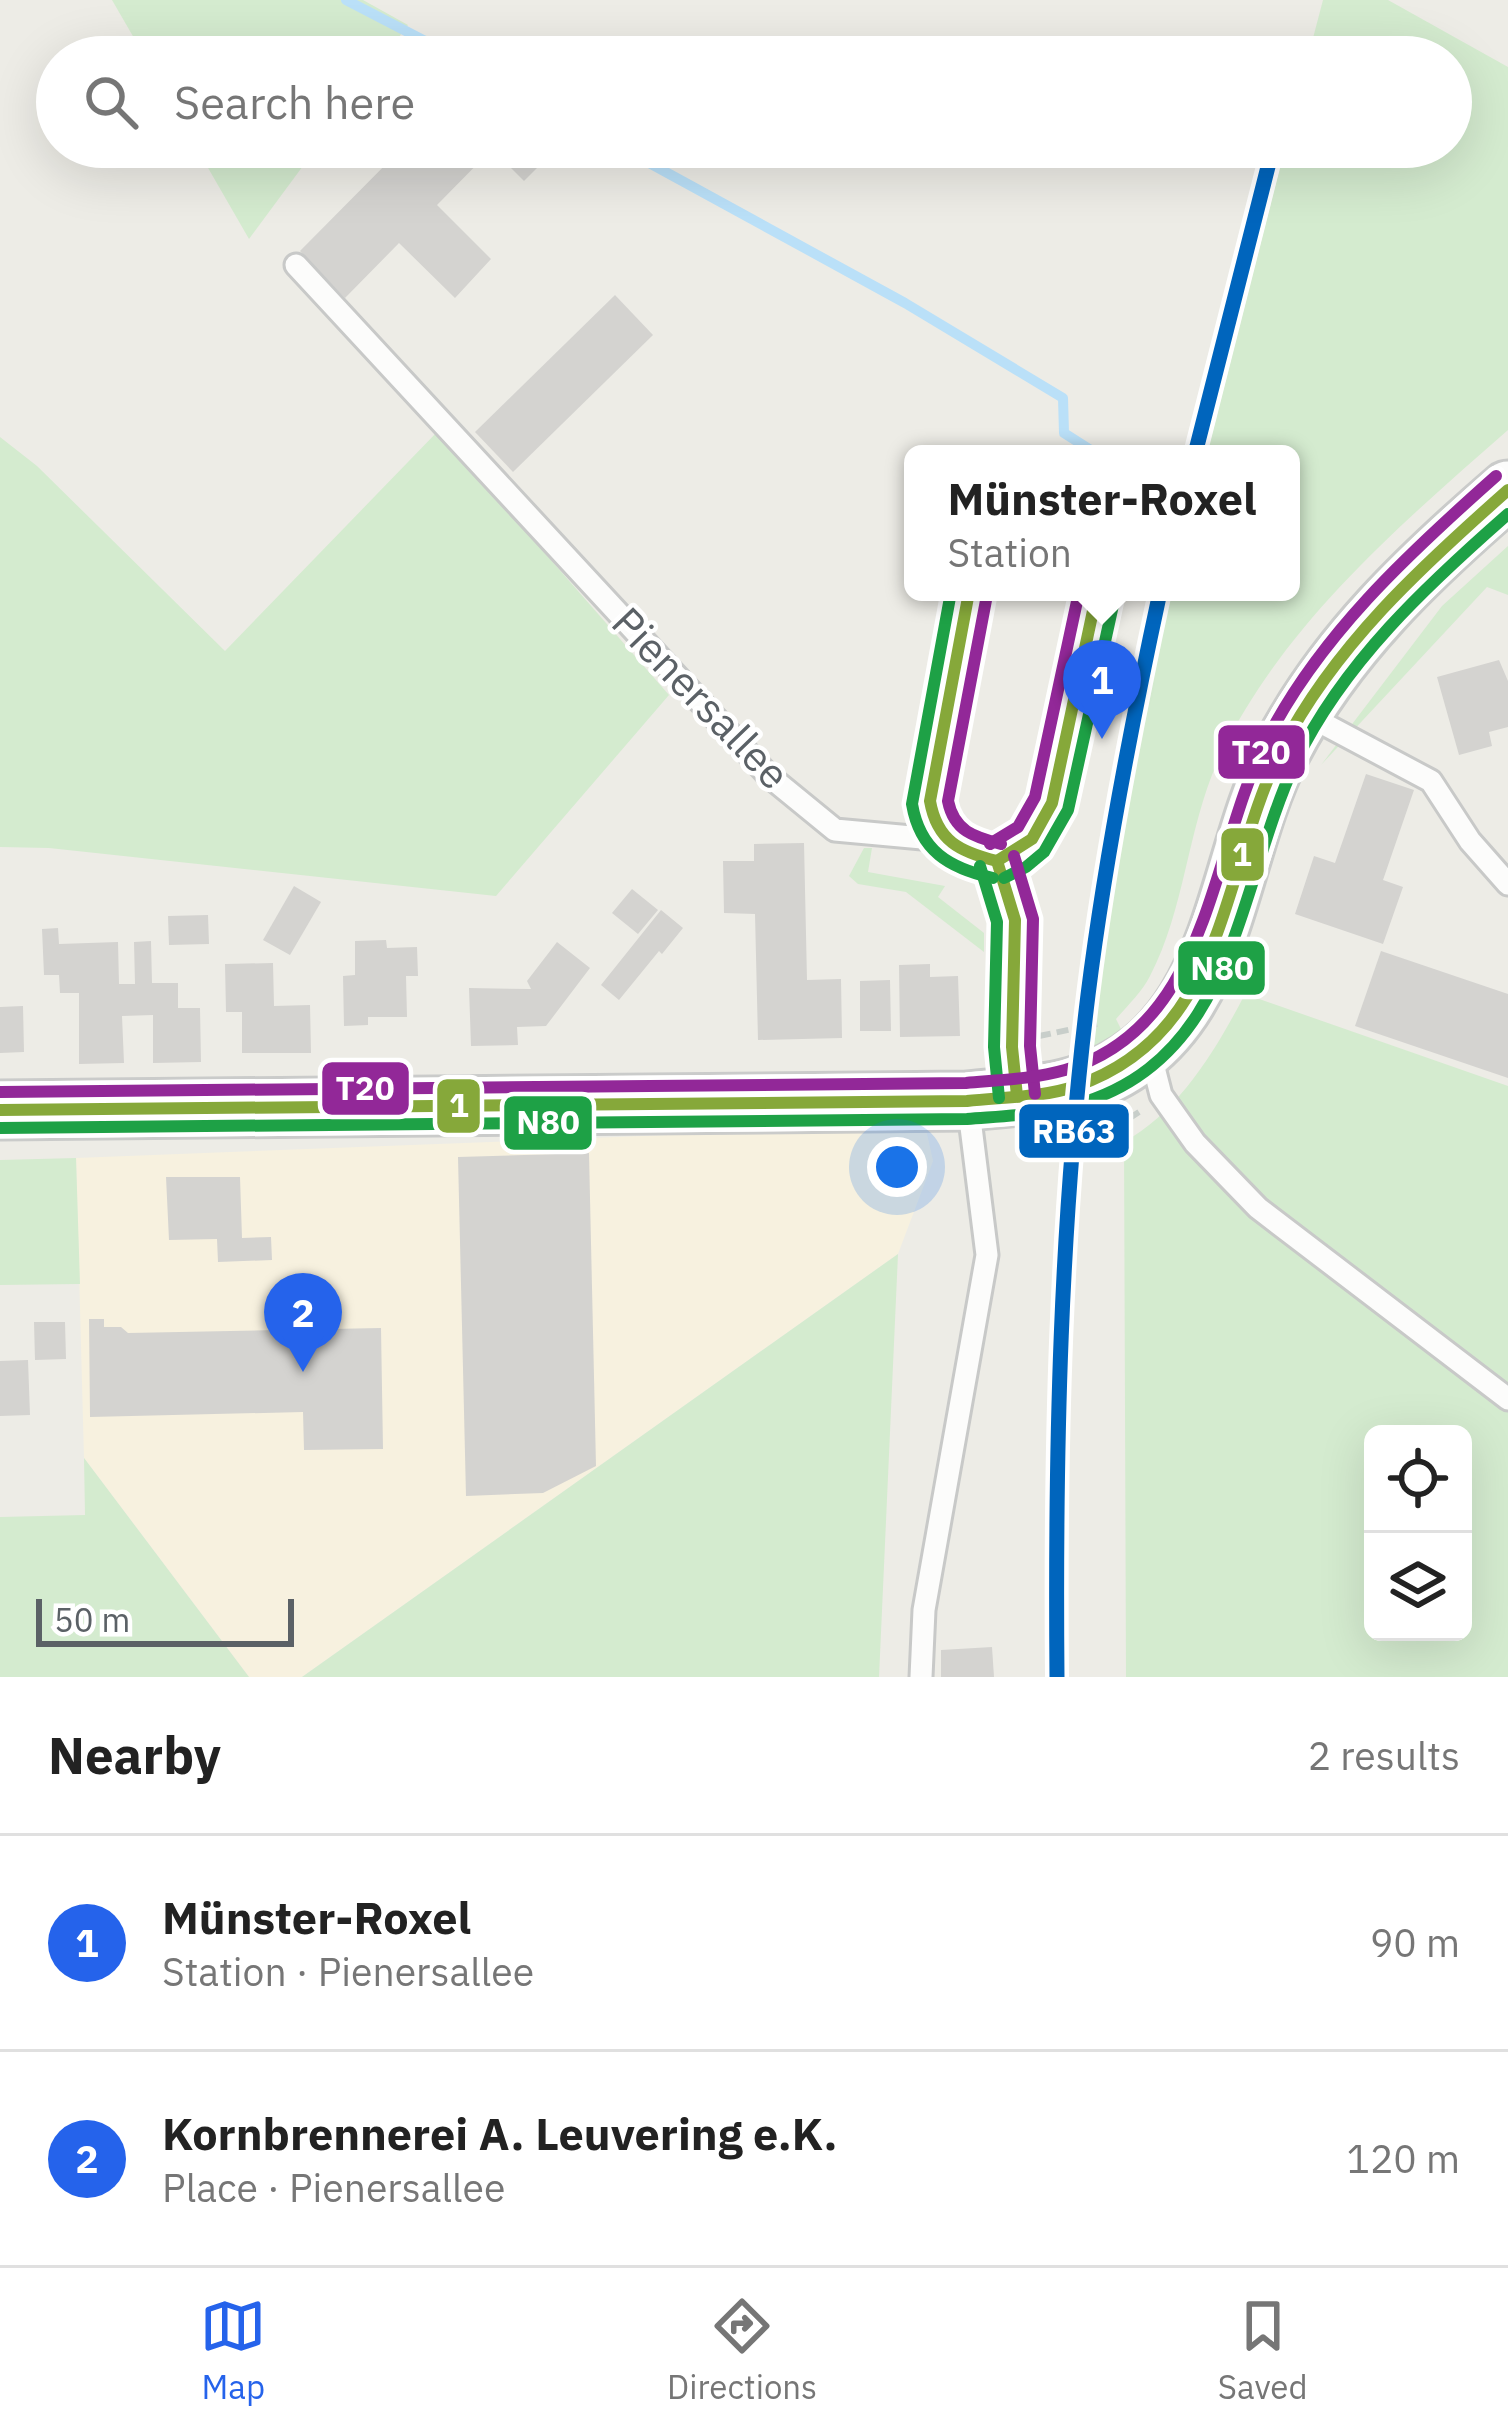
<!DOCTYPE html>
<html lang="en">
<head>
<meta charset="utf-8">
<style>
  :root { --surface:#fff; --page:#f6f6f6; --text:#222; --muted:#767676; --line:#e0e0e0; --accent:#2563eb }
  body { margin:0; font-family:"IBM Plex Sans",sans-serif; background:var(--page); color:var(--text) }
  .controls { position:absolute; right:36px; bottom:36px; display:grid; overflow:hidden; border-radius:18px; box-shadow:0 12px 48px #0002 }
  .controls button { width:108px; height:108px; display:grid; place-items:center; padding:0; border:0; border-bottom:3px solid var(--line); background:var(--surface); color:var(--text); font:60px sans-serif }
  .scale { position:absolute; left:36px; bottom:30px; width:258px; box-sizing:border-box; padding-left:12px; border:6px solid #5b6166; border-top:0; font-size:33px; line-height:42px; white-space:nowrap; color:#5b6166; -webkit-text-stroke:9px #fff; paint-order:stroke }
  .you { position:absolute; left:897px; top:1167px; width:42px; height:42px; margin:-30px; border:9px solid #fff; border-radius:50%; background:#1a73e8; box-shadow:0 0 0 18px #1a73e833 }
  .badge { display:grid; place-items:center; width:78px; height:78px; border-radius:50%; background:var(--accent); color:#fff; font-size:39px; font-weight:700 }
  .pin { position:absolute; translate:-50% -99px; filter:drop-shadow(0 3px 6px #0008) }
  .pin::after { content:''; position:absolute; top:63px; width:42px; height:36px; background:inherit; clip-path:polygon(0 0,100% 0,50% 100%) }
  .popup { position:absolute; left:904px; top:445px; width:396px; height:156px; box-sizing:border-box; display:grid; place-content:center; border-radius:18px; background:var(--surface); filter:drop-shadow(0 3px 9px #0005); font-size:39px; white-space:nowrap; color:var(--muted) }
  .popup b { font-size:45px; color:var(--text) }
  .popup::after { content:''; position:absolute; left:50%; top:100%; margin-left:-24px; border:24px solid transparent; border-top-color:var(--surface) }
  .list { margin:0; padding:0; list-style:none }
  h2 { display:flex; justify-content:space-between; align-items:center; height:156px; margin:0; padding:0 48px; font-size:51px }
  h2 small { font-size:39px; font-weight:400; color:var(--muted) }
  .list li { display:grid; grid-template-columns:78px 1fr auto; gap:36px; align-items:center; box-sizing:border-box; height:216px; padding:0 48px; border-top:3px solid var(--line) }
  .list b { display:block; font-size:45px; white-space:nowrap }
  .list p { margin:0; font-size:39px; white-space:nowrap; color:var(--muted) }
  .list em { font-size:39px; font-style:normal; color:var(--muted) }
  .icon { flex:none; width:66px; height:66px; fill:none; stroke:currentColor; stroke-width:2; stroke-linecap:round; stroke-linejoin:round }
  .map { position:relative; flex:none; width:1508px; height:1677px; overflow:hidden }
  .search { position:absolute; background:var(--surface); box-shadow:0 12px 48px #0002; left:36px; right:36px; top:36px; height:132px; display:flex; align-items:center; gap:30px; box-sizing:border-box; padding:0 42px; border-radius:66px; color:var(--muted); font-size:45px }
  .sheet { height:588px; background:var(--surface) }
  nav { display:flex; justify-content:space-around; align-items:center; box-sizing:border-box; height:168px; border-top:3px solid var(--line); background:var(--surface); font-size:33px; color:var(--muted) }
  nav a { display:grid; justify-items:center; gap:6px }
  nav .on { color:var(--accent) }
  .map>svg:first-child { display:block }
</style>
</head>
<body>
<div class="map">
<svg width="1508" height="1677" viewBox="0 0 1508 1677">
  <rect width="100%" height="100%" fill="#edece6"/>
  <polygon fill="#f7f1df" points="925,1125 933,1161 898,1254 302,1677 249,1677 84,1458 76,1158"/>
  <g fill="#d4ebcf" fill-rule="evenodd">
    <polygon points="112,0 363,0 408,25 384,57 145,57"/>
    <path d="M1323,0h65l120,67v363c-107,94 -221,191 -285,320 -36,72 -36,155 -73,226 -8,16 -22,29 -34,43l10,20 -40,23c21,-159 46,-315 86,-470h119v-138h-84l78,-307h166v-90h-143z"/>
    <polygon points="196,147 317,147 249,239"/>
    <polygon points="438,431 669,695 496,896 49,848 0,847 0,437 37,466 225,651"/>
    <polygon points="1508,546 1508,595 1487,587 1321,765 1442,606"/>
    <polygon points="864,848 872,848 868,872 945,886 938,897 984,933 984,952 906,892 858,884 849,876"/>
    <path d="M1245,994l263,92v591h-382l-2,-535c55,-30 93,-94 121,-148zM1373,1434h90v198h-90z"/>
    <polygon points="76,1158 80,1284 0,1285 0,1160"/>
    <polygon points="898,1254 879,1677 302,1677"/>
    <polygon points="84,1458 249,1677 0,1677 0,1517 85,1515"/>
  </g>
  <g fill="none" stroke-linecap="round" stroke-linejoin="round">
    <g stroke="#bae0f8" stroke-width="10">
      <polyline points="346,0 456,57"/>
      <polyline points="620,147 905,303 1063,398 1064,433 1097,454"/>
    </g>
  </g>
  <g fill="#d4d3d0">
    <polygon points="403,147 494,147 437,205 491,259 455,298 399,243 345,298 300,251"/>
    <polygon points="531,147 546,159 524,181 511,168"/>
    <polygon points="615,295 653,335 513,472 475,432"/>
    <polygon points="1499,660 1508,681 1508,727 1489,732 1492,746 1459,755 1437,677"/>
    <polygon points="1366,774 1414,790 1383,880 1403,887 1383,944 1295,914 1314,856 1335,863"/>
    <polygon points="804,843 807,980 841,979 842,1038 758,1040 755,914 724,913 723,861 754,861 754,844"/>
    <polygon points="294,886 321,902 290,955 263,940"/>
    <polygon points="632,889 658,910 638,934 612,913"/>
    <polygon points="661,910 683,928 662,954 659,951 619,1000 601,985"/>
    <polygon points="208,915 209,944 169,945 168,916"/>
    <polygon points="58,928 59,944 118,942 119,984 135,984 134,942 151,941 152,983 178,983 178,1008 200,1008 201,1062 153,1063 153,1015 122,1016 124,1063 79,1064 79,993 60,993 59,975 44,975 42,929"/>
    <polygon points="386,940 387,948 417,947 418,976 406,976 407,1017 368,1017 368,1025 344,1026 343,976 355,975 355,941"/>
    <polygon points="557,942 590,968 546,1026 517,1027 518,1045 471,1046 469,988 531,989 527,981"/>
    <polygon points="1381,951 1508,994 1508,1078 1355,1026"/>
    <polygon points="273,963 274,1006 310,1005 311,1053 242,1053 242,1012 226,1012 225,964"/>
    <polygon points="930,964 930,977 958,976 960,1036 900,1037 899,965"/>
    <polygon points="890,980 891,1031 860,1031 860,981"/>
    <polygon points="23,1006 24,1052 0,1053 0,1007"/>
    <polygon points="589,1153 596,1466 543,1493 466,1496 458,1157"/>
    <polygon points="166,1177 240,1177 242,1238 271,1237 272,1260 218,1262 217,1239 169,1240"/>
    <polygon points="89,1319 104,1319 104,1327 121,1327 128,1333 381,1328 383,1449 304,1450 303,1412 90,1417"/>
    <polygon points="34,1322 65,1322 66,1359 35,1360"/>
    <polygon points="28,1360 30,1415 0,1416 0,1361"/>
    <polygon points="992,1647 994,1677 941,1677 941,1650"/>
  </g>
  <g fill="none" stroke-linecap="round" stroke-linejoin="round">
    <g stroke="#c8c9c8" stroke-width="27">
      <g id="lane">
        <polyline points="296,265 769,776 835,830 944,840 969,854 997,861"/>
        <polyline points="1307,715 1431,781 1470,841 1508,884"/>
        <polyline points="944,840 932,822 930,801 969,592"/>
        <path d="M997,861c31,-11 43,-29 55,-58l45,-211"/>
        <polyline points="997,861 1015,920 1012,1047 1016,1091"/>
        <polyline points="1149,1048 1161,1095 1195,1143 1258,1208 1508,1399"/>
        <polyline points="921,1677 924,1610 987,1255 968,1103"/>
      </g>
    </g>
    <g stroke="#cacbca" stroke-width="63">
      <path id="secondary" d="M0,1110l967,-9c36,-4 75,-5 109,-15 153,-45 144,-217 205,-335 54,-105 139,-185 227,-261"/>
    </g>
    <g stroke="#c8ceca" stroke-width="6" stroke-dasharray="12 6" stroke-linecap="butt">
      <polyline points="1039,1036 1097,1024"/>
      <polyline points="1066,1136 1094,1141 1139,1112"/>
    </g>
    <use href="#lane" stroke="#fcfcfb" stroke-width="21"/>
    <use href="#secondary" stroke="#fcfcfb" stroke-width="57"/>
    <g stroke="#fff" stroke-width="21">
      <g id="bus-1">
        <path d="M969,592l-39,209c7,40 30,51 67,60"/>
        <polyline points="997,861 1032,839 1052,803 1097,592"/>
        <polyline points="997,861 1015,920 1012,1047 1017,1096"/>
        <path d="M0,1110l967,-9c35,-4 75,-3 109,-15 152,-52 144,-213 205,-336 53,-104 141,-184 227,-260"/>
      </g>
    </g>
    <g stroke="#fff" stroke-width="21">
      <g id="bus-2">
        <path d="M951,592l-39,212c8,47 37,64 81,74"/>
        <polyline points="980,866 997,922 994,1047 999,1098"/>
        <polyline points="1004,878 1026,867 1044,852 1068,810 1115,596"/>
        <path d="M0,1128l967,-9c36,-3 73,-4 108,-14 162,-45 161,-217 221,-344 47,-98 131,-176 212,-247"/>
      </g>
    </g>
    <g stroke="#fff" stroke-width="21">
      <g id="bus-3">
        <path d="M987,595l-39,206c6,30 26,36 53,43"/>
        <polyline points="990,844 1018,827 1035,797 1079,592"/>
        <polyline points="1014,856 1033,919 1030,1046 1035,1094"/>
        <path d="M0,1092l966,-9c33,-3 67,-4 99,-13 144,-42 144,-213 200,-327 53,-106 143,-189 231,-267"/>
      </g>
    </g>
    <use href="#bus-1" stroke="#86a83a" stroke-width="12"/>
    <use href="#bus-2" stroke="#1ea146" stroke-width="12"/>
    <use href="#bus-3" stroke="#922898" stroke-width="12"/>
    <g stroke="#fff" stroke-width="24">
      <g id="rail-1">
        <polyline points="1195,454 1273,147"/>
        <path d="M1057,1677c-2,-228 3,-455 31,-682 17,-136 43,-269 72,-403"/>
      </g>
    </g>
    <use href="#rail-1" stroke="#0065bd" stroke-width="15"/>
  </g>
  <g text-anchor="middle" stroke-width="9" stroke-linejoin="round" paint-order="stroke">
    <g font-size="42" fill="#5b6166" stroke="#fff">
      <text transform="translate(701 698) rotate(46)" y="15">Pienersallee</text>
    </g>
  </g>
  <g stroke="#fff" stroke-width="4.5">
    <rect x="1216" y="723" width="91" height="58" rx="12" fill="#922898"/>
    <rect x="1219" y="826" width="47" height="57" rx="12" fill="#86a83a"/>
    <rect x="1176" y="939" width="91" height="58" rx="12" fill="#1ea146"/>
    <rect x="320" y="1060" width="91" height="57" rx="12" fill="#922898"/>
    <rect x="435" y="1077" width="47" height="58" rx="12" fill="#86a83a"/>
    <rect x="502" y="1094" width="92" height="58" rx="12" fill="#1ea146"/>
    <rect x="1017" y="1102" width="114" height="58" rx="12" fill="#0065bd"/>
  </g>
  <g font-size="33" text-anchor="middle" font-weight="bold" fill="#fff">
    <text x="1261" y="764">T20</text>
    <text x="1242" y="866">1</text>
    <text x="1222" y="980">N80</text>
    <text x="365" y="1100">T20</text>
    <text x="459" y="1117">1</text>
    <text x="548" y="1134">N80</text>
    <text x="1074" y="1143">RB63</text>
  </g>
</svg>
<div class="controls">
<button><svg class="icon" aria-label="locate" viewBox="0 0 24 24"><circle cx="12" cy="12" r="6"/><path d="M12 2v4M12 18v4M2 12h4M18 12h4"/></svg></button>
<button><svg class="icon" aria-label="layers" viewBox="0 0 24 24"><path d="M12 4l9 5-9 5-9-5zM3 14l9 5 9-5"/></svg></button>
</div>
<div class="scale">50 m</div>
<div class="you"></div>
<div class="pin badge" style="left:1102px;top:739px">1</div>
<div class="popup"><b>Münster-Roxel</b>Station</div>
<div class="pin badge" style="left:303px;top:1372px">2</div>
<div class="search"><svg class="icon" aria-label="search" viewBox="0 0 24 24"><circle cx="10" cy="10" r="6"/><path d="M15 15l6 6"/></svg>Search here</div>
</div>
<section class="sheet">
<h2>Nearby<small>2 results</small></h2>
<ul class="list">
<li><span class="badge">1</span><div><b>Münster-Roxel</b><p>Station · Pienersallee</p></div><em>90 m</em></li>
<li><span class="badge">2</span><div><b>Kornbrennerei A. Leuvering e.K.</b><p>Place · Pienersallee</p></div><em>120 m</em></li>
</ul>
</section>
<nav>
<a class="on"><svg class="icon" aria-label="map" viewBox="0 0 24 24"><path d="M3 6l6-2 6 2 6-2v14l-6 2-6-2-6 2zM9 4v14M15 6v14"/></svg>Map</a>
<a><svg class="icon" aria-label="directions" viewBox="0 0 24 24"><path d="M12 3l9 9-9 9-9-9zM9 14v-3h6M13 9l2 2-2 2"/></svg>Directions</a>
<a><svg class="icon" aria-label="saved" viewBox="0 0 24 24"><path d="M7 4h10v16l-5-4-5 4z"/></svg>Saved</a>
</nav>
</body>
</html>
